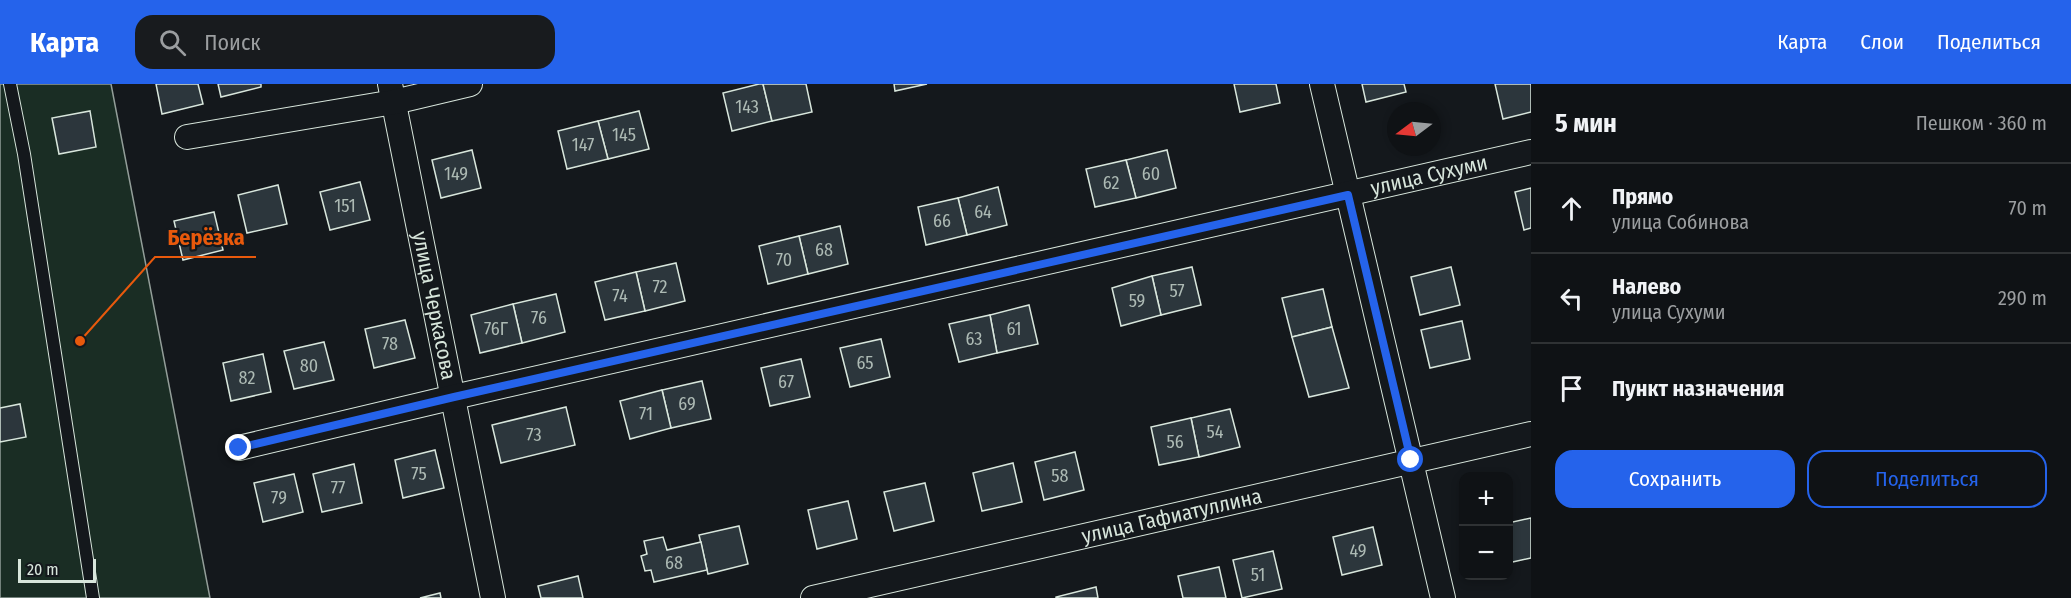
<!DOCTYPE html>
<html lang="ru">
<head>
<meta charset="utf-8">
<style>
  :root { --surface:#0f1215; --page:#181b1e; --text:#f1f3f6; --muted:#9b9ea0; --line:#2f3234; --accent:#2563eb }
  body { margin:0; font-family:"Fira Sans Condensed",sans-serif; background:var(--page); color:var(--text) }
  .controls { position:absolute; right:18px; bottom:18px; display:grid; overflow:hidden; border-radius:12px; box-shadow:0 3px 9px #0003 }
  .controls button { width:54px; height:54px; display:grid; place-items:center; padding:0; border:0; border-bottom:2px solid var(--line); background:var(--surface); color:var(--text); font:30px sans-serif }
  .compass { position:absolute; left:1387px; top:18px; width:54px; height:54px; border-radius:50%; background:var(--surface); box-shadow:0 3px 9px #0003; rotate:254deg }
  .scale { position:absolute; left:18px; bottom:15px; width:78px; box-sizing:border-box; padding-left:6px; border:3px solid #d8e6dc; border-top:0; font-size:16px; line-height:21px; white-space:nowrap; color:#d8e6dc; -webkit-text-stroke:4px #14181c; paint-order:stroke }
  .stop { position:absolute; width:18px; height:18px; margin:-14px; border:4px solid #2563eb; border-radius:50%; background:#fff }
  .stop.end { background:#2563eb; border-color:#fff; box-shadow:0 2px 6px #0008 }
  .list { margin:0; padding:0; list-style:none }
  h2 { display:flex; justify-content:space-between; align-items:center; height:78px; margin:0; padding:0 24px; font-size:26px }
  h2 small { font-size:20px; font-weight:400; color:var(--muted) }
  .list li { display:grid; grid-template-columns:39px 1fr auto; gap:18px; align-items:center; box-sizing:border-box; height:90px; padding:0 24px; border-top:2px solid var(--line) }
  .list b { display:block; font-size:22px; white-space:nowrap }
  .list p { margin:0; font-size:20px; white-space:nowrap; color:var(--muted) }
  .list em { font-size:20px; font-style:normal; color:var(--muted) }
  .actions { display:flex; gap:12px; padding:18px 24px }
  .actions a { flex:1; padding:14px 0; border:2px solid var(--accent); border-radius:18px; text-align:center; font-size:21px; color:var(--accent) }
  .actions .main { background:var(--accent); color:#fff }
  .icon { flex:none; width:33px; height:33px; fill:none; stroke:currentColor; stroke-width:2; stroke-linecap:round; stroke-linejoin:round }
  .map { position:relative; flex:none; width:1531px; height:514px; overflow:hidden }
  header { display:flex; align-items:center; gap:36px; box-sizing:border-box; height:84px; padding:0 30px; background:var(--accent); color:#fff }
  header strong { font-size:28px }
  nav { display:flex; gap:33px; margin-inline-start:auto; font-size:21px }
  .search { width:420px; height:54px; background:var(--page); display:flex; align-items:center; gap:15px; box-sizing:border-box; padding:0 21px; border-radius:18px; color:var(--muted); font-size:22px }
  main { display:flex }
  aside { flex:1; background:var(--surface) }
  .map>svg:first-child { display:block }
</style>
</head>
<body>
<header>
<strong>Карта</strong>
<div class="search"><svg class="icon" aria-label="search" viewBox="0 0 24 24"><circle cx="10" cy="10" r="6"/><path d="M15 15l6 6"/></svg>Поиск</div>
<nav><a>Карта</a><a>Слои</a><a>Поделиться</a></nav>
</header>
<main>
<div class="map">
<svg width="1531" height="514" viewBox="0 0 1531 514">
  <rect width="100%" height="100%" fill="#14181c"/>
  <polygon fill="#1a2d24" stroke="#939e99" stroke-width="1.5" points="0,0 111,0 210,514 0,514"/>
  <g fill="#2c363c" stroke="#d8e6dc" stroke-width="1.5">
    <polygon points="156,0 198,0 203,20 162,30"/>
    <polygon points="218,0 261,0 261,3 221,13"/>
    <polygon points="759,0 763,0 772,37 732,47 723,9"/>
    <polygon points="763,0 806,0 812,28 772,37"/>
    <polygon points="894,0 927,0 895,7"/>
    <polygon points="1234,0 1276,0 1280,19 1240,28"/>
    <polygon points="1362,0 1404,0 1406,8 1366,18"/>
    <polygon points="1495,0 1531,0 1531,28 1503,35"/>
    <polygon points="90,27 96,63 59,70 52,34"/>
    <polygon points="639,27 649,65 608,75 598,37"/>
    <polygon points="598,37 608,75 567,85 558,47"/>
    <polygon points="472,66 481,104 441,114 432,76"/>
    <polygon points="1167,66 1176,104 1136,114 1126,76"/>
    <polygon points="1126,76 1136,114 1095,123 1086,85"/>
    <polygon points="360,98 370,136 330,146 320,108"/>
    <polygon points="278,101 287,140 247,149 238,111"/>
    <polygon points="998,103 1007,141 967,151 958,114"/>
    <polygon points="1531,104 1531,144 1524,146 1515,108"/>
    <polygon points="958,114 967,151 926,161 918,123"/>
    <polygon points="214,128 223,166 183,176 174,137"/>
    <polygon points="840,142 848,180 808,190 799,152"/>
    <polygon points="799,152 808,190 768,200 759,162"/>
    <polygon points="676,179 685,217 645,227 636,188"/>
    <polygon points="1192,183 1201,221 1161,231 1152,192"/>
    <polygon points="1451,183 1460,221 1420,231 1411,193"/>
    <polygon points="636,188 645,227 605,236 595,198"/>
    <polygon points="1152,192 1161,231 1121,242 1112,204"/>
    <polygon points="1323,205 1332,243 1292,253 1282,214"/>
    <polygon points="556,210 565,248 522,259 513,220"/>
    <polygon points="513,220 522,259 480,269 471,231"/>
    <polygon points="1029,221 1038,260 997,269 990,231"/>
    <polygon points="990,231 997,269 959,278 949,240"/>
    <polygon points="405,236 415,274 374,284 365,245"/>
    <polygon points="1462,237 1470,275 1430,284 1421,246"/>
    <polygon points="1332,243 1349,304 1309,313 1292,253"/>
    <polygon points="881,255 890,293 850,303 840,264"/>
    <polygon points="324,258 334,296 294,305 284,267"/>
    <polygon points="263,270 271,308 231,317 223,279"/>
    <polygon points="801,275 810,313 770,322 761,284"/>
    <polygon points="702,297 711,335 671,344 662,306"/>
    <polygon points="662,306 671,344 630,355 620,317"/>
    <polygon points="20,320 26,353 0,358 0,324"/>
    <polygon points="566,323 575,361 501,379 492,341"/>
    <polygon points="1230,325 1240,363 1199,373 1191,334"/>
    <polygon points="1191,334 1199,373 1159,381 1151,343"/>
    <polygon points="435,366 444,404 403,414 395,376"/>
    <polygon points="1075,368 1084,406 1044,416 1035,378"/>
    <polygon points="1013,379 1022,418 982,427 973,389"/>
    <polygon points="354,380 362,419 322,428 313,390"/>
    <polygon points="294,390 303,428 263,438 254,399"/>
    <polygon points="925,399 934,437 894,447 884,408"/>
    <polygon points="848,417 857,455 817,465 808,426"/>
    <polygon points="1531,434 1531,474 1508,479 1508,439"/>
    <polygon points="739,442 748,480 708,490 699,451"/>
    <polygon points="1373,443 1382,481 1342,491 1333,453"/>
    <polygon points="663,453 667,466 701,458 707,486 654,498 651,486 645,487 641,472 647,470 644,457"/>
    <polygon points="1273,467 1282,505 1242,514 1233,476"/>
    <polygon points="1219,483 1226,514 1183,514 1178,492"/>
    <polygon points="578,492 583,514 541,514 538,502"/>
    <polygon points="1096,503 1098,514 1056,514 1056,513"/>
    <polygon points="440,509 441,514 420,514"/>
  </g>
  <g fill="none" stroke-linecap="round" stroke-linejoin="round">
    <g stroke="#d8e6dc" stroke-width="14">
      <polyline id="lane" points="10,0 24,70 93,514"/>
    </g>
    <g stroke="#d8e6dc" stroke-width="26">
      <g id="street">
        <path id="s1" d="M390,0l103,514"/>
        <polyline points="1322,0 1443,514"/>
        <polyline points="187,53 394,18 470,0"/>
        <path id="s2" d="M239,364l215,-51 1077,-245"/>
        <path id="s3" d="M813,514l718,-164"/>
      </g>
    </g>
    <use href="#lane" stroke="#14181c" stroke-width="12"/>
    <use href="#street" stroke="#14181c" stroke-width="24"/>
  </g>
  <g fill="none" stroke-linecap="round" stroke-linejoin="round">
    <polyline stroke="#2563eb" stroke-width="8" points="239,364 454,313 1348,111 1411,376"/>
  </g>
  <g text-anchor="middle" stroke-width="4.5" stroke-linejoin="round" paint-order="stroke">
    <g font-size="18" fill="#adbab4">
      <text x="747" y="29">143</text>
      <text x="624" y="57">145</text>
      <text x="583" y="67">147</text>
      <text x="456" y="96">149</text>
      <text x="1151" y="96">60</text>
      <text x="1111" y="105">62</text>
      <text x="345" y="128">151</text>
      <text x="983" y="134">64</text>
      <text x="942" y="143">66</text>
      <text x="824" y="172">68</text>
      <text x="784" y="182">70</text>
      <text x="660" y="209">72</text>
      <text x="1177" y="213">57</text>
      <text x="620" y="218">74</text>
      <text x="1137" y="223">59</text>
      <text x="539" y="240">76</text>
      <text x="496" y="251">76Г</text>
      <text x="1014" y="251">61</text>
      <text x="974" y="261">63</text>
      <text x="390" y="266">78</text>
      <text x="865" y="285">65</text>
      <text x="309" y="288">80</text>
      <text x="247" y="300">82</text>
      <text x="786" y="304">67</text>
      <text x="687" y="326">69</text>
      <text x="646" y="336">71</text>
      <text x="1215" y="354">54</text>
      <text x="534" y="357">73</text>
      <text x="1175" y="364">56</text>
      <text x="419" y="396">75</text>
      <text x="1060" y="398">58</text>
      <text x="338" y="410">77</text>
      <text x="279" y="420">79</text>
      <text x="1358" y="473">49</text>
      <text x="674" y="485">68</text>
      <text x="1258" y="497">51</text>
    </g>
    <g font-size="21" fill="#d8e6dc" stroke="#14181c">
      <text dy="7" stroke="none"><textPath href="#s2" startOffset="1221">улица Сухуми</textPath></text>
      <text dy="7" stroke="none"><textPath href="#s1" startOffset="226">улица Черкасова</textPath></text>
      <text dy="7" stroke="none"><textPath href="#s3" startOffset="368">улица Гафиатуллина</textPath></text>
    </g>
  </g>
  <path fill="none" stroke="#e8590c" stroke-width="2" d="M80 257L155 173H256"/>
  <circle fill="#e8590c" stroke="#14181c" stroke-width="2" cx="80" cy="257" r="6"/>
  <g font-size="22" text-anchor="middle" font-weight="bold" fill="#e8590c" stroke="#14181c" stroke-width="4.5" stroke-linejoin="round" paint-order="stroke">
    <text x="206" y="161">Берёзка</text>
  </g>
</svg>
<div class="controls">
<button>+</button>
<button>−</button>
</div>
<svg class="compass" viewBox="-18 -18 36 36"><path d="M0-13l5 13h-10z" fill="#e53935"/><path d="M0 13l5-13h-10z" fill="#9b9ea0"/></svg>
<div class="scale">20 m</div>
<div class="stop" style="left:1411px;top:376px"></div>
<div class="stop end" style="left:239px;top:364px"></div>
</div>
<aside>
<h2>5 мин<small>Пешком · 360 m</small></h2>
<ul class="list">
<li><svg class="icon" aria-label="ahead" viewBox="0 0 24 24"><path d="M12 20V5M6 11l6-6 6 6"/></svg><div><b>Прямо</b><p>улица Собинова</p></div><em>70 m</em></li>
<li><svg class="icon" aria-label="left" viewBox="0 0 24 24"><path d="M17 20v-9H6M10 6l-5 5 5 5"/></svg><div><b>Налево</b><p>улица Сухуми</p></div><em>290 m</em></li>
<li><svg class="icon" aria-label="arrive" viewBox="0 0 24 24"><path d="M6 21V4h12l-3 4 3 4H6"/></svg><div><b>Пункт назначения</b></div></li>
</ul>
<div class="actions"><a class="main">Сохранить</a><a>Поделиться</a></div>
</aside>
</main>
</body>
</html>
